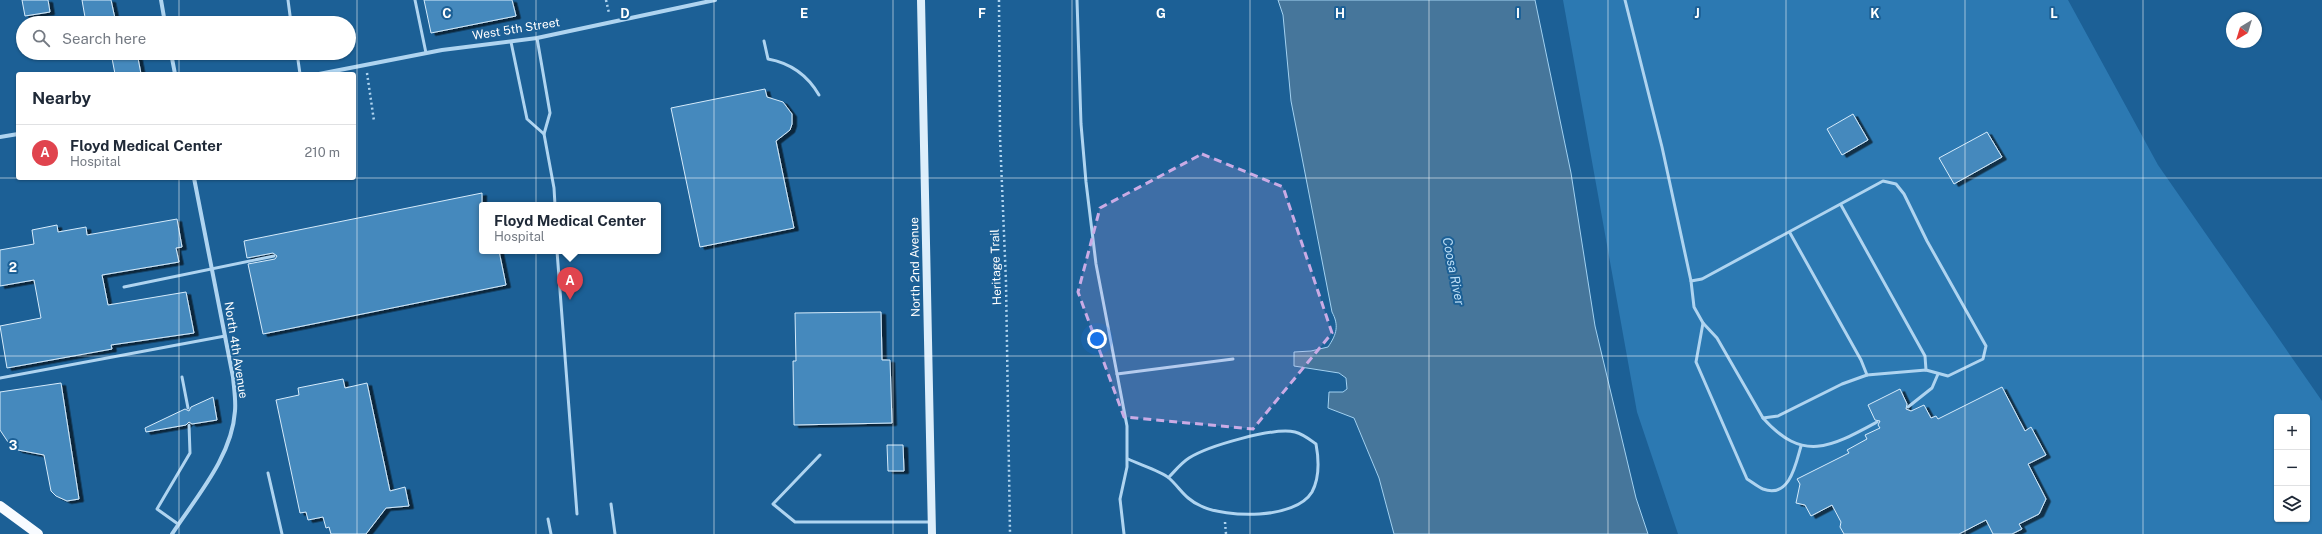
<!DOCTYPE html>
<html lang="en">
<head>
<meta charset="utf-8">
<style>
  :root { --surface:#fff; --page:#f6f6f7; --text:#1f2937; --muted:#747a83; --line:#e0e1e3; --accent:#0b8043 }
  body { margin:0; font-family:"Public Sans",sans-serif; background:var(--page); color:var(--text) }
  .controls { position:absolute; right:12px; bottom:12px; display:grid; overflow:hidden; border-radius:4px; box-shadow:0 1px 3px #0004 }
  .controls button { width:36px; height:36px; display:grid; place-items:center; padding:0; border:0; border-bottom:1px solid var(--line); background:var(--surface); color:var(--text); font:20px sans-serif }
  .compass { position:absolute; left:2226px; top:12px; width:36px; height:36px; border-radius:50%; background:var(--surface); box-shadow:0 1px 3px #0004; rotate:218deg }
  .you { position:absolute; left:1097px; top:339px; width:14px; height:14px; margin:-10px; border:3px solid #fff; border-radius:50%; background:#1a73e8; box-shadow:0 0 0 6px #1a73e833 }
  .badge { display:grid; place-items:center; width:26px; height:26px; border-radius:50%; background:var(--accent); color:#fff; font-size:13px; font-weight:700 }
  .pin { position:absolute; translate:-50% -33px; filter:drop-shadow(0 1px 2px #0008) }
  .pin::after { content:''; position:absolute; top:21px; width:14px; height:12px; background:inherit; clip-path:polygon(0 0,100% 0,50% 100%) }
  .popup { position:absolute; left:479px; top:202px; width:182px; height:52px; box-sizing:border-box; display:grid; place-content:center; border-radius:4px; background:var(--surface); filter:drop-shadow(0 1px 3px #0005); font-size:13px; white-space:nowrap; color:var(--muted) }
  .popup b { font-size:15px; color:var(--text) }
  .popup::after { content:''; position:absolute; left:50%; top:100%; margin-left:-8px; border:8px solid transparent; border-top-color:var(--surface) }
  .list { margin:0; padding:0; list-style:none }
  h2 { display:flex; justify-content:space-between; align-items:center; height:52px; margin:0; padding:0 16px; font-size:17px }
  h2 small { font-size:13px; font-weight:400; color:var(--muted) }
  .list li { display:grid; grid-template-columns:26px 1fr auto; gap:12px; align-items:center; box-sizing:border-box; height:56px; padding:0 16px; border-top:1px solid var(--line) }
  .list b { display:block; font-size:15px; white-space:nowrap }
  .list p { margin:0; font-size:13px; white-space:nowrap; color:var(--muted) }
  .list em { font-size:13px; font-style:normal; color:var(--muted) }
  .icon { flex:none; width:22px; height:22px; fill:none; stroke:currentColor; stroke-width:2; stroke-linecap:round; stroke-linejoin:round }
  .map { position:relative; flex:none; width:2322px; height:534px; overflow:hidden }
  .search { position:absolute; background:var(--surface); box-shadow:0 1px 3px #0004; left:16px; top:16px; width:340px; height:44px; display:flex; align-items:center; gap:10px; box-sizing:border-box; padding:0 14px; border-radius:22px; color:var(--muted); font-size:15px }
  .panel { position:absolute; background:var(--surface); box-shadow:0 1px 3px #0004; left:16px; top:72px; width:340px; height:108px; border-radius:4px }
  .map>svg:first-child { display:block }
</style>
</head>
<body>
<div class="map">
<svg width="2322" height="534" viewBox="0 0 2322 534">
  <defs>
    <filter id="shadow"><feDropShadow dx="4.5" dy="2.5" stdDeviation="0" flood-color="#0009"/></filter>
  </defs>
  <rect width="100%" height="100%" fill="#1c6096"/>
  <path fill="#2c79b2" fill-rule="evenodd" d="M1563,0h505l90,165 164,236v133h-644l-41,-122zM2277,417h30v102h-30z"/>
  <path fill="#46769b" stroke="#a2d1f1" d="M1278,0h257l36,173 24,153 41,172 12,36h-254l-15,-56 -25,-60 -26,-10 1,-16h14l4,-3 -1,-11 -7,-5 -45,-7v-14l17,-1 17,-4c9,-13 11,-22 4,-35l-41,-211 -8,-86z"/>
  <g fill="#4489bd" stroke="#d6ebfb" filter="url(#shadow)">
    <polygon points="22,0 48,0 50,12 25,16"/>
    <polygon points="82,0 111,0 116,23 86,23"/>
    <polygon points="424,0 512,0 516,16 431,33"/>
    <polygon points="111,53 137,53 141,74 115,74"/>
    <polygon points="765,89 767,97 783,102 792,114 792,124 790,130 776,141 794,228 700,247 671,108"/>
    <polygon points="1853,114 1868,140 1842,155 1827,129"/>
    <polygon points="1987,132 2002,157 1954,184 1939,158"/>
    <polygon points="482,193 482,251 499,251 506,285 263,334 248,264 275,259 277,256 273,253 247,258 244,241"/>
    <polygon points="177,219 182,247 176,248 179,262 102,275 108,305 186,292 194,333 111,345 112,349 7,368 0,326 41,318 34,280 0,286 0,250 34,244 32,230 57,225 58,232 86,227 87,235"/>
    <polygon points="881,312 882,360 890,360 892,423 794,425 793,361 796,361 795,313"/>
    <polygon points="343,379 345,388 367,383 390,491 405,487 409,506 386,508 366,534 331,534 329,527 326,528 323,517 308,520 306,512 300,513 276,400 299,395 298,388"/>
    <polygon points="61,383 79,499 67,501 56,496 51,491 44,455 18,450 8,442 0,430 0,392"/>
    <polygon points="2002,387 2025,431 2031,427 2046,455 2028,464 2046,499 2039,514 2019,524 2022,529 2012,534 1993,534 1986,520 1959,534 1844,534 1840,527 1841,522 1832,505 1811,516 1805,505 1796,503 1800,484 1797,479 1849,453 1847,450 1867,439 1865,435 1880,428 1878,425 1880,421 1875,420 1868,405 1900,389 1907,404 1906,409 1911,411 1924,405 1931,418 1936,416 1938,419"/>
    <polygon points="213,397 217,420 192,424 189,422 186,425 146,432 145,428 185,409 189,411 191,407"/>
    <polygon points="887,445 903,445 904,471 888,471"/>
  </g>
  <g fill="none" stroke-linecap="round" stroke-linejoin="round">
    <g stroke="#afd4f0" stroke-width="2.5" stroke-dasharray="2 3" stroke-linecap="butt">
      <polyline points="606,0 609,13"/>
      <polyline points="999,0 1000,137 1006,282 1010,534"/>
      <polyline points="367,73 374,121"/>
      <polyline points="1225,522 1226,534"/>
    </g>
    <g stroke="#afd4f0" stroke-width="3">
      <polyline points="288,0 291,23"/>
      <polyline points="415,0 426,53"/>
      <polyline points="1077,0 1081,124 1086,182 1096,264 1127,426 1127,467 1120,499 1124,534"/>
      <polyline points="1625,0 1662,147 1691,281"/>
      <polyline points="537,38 550,113 544,134 554,188 555,205"/>
      <path d="M764,41l4,18c22,4 40,17 51,36"/>
      <polyline points="511,42 527,119 544,134"/>
      <polyline points="297,53 300,74"/>
      <polygon points="1883,181 1896,184 1904,194 1927,241 1986,346 1983,359 1948,376 1926,370 1867,375 1842,384 1778,416 1763,418 1717,338 1703,323 1694,307 1691,281 1702,279"/>
      <polyline points="1841,205 1925,356 1926,370"/>
      <polyline points="1790,233 1861,360 1867,375"/>
      <polyline points="557,251 577,514"/>
      <polyline points="124,287 274,256"/>
      <path d="M1703,323l-7,39 51,117c5,3 11,8 16,10 27,10 33,-26 38,-43"/>
      <polyline points="1117,374 1233,359"/>
      <polyline points="182,377 188,408"/>
      <polyline points="0,378 225,336"/>
      <polyline points="1908,407 1932,388 1938,374"/>
      <path d="M1763,418c40,45 68,29 114,4"/>
      <polyline points="820,455 773,504 795,522 930,522"/>
      <path d="M1128,459c10,5 33,12 41,19 12,11 16,21 32,28 25,12 94,14 111,-14 8,-15 7,-32 4,-48 -7,-5 -13,-10 -21,-12 -22,-5 -87,14 -106,26 -8,5 -14,13 -20,19"/>
      <polyline points="268,473 282,534"/>
      <polyline points="611,504 615,534"/>
      <polyline points="548,519 551,534"/>
      <polyline points="178,524 157,509 190,453 189,425"/>
    </g>
    <g stroke="#afd4f0" stroke-width="4">
      <polyline points="161,0 165,23"/>
      <polyline points="171,53 175,74"/>
      <polyline points="319,74 442,50 537,38 715,0"/>
      <polyline points="0,137 18,134"/>
      <path d="M172,534c24,-37 60,-77 63,-123 1,-11 -1,-23 -2,-34l-39,-199"/>
    </g>
    <polyline stroke="#ddeefb" stroke-width="8" points="921,0 932,534"/>
    <polyline stroke="#f8fbff" stroke-width="10" points="0,506 38,534"/>
  </g>
  <path fill="#caabe5" fill-opacity="0.2" stroke="#caabe5" stroke-width="3" stroke-dasharray="8 5" stroke-linejoin="round" d="M1202,154l81,33 49,146 -79,96 -129,-12 -46,-125 22,-84z"/>
  <path fill="none" stroke="#fff" stroke-width="1" stroke-opacity="0.55" d="M179,0v23M357,0v534M536,0v534M714,0v534M893,0v534M1072,0v534M1250,0v534M1429,0v534M1608,0v534M1786,0v534M1965,0v534M2143,0v534M179,53v21M0,178h18M18,178h336M179,178v356M354,178h1968M0,356h2322"/>
  <g text-anchor="middle" stroke-width="4" stroke-linejoin="round" paint-order="stroke">
    <g font-size="12" fill="#fff" stroke="#1c6096">
      <text transform="translate(516 29) rotate(-9)" y="4">West 5th Street</text>
      <text transform="translate(915 267) rotate(-91)" y="4">North 2nd Avenue</text>
      <text transform="translate(996 267) rotate(-92)" y="4">Heritage Trail</text>
      <text transform="translate(236 350) rotate(81)" y="4">North 4th Avenue</text>
    </g>
    <g font-size="13" font-style="italic" fill="#bcdef6" stroke="#1c6096">
      <text transform="translate(1454 271) rotate(79)" y="5">Coosa River</text>
    </g>
  </g>
  <g font-size="13" text-anchor="middle" font-weight="bold" fill="#fff" stroke="#1c6096" stroke-width="4" stroke-linejoin="round" paint-order="stroke">
    <text x="447" y="18">C</text>
    <text x="625" y="18">D</text>
    <text x="804" y="18">E</text>
    <text x="982" y="18">F</text>
    <text x="1161" y="18">G</text>
    <text x="1340" y="18">H</text>
    <text x="1518" y="18">I</text>
    <text x="1697" y="18">J</text>
    <text x="1875" y="18">K</text>
    <text x="2054" y="18">L</text>
    <text x="13" y="272">2</text>
    <text x="13" y="450">3</text>
  </g>
</svg>
<div class="controls">
<button>+</button>
<button>−</button>
<button><svg class="icon" aria-label="layers" viewBox="0 0 24 24"><path d="M12 4l9 5-9 5-9-5zM3 14l9 5 9-5"/></svg></button>
</div>
<svg class="compass" viewBox="-18 -18 36 36"><path d="M0-13l5 13h-10z" fill="#e53935"/><path d="M0 13l5-13h-10z" fill="#747a83"/></svg>
<div class="you"></div>
<div class="pin badge" style="left:570px;top:300px;background:#e0444e">A</div>
<div class="popup"><b>Floyd Medical Center</b>Hospital</div>
<div class="search"><svg class="icon" aria-label="search" viewBox="0 0 24 24"><circle cx="10" cy="10" r="6"/><path d="M15 15l6 6"/></svg>Search here</div>
<section class="panel">
<h2>Nearby<small></small></h2>
<ul class="list">
<li><span class="badge" style="background:#e0444e">A</span><div><b>Floyd Medical Center</b><p>Hospital</p></div><em>210 m</em></li>
</ul>
</section>
</div>
</body>
</html>
